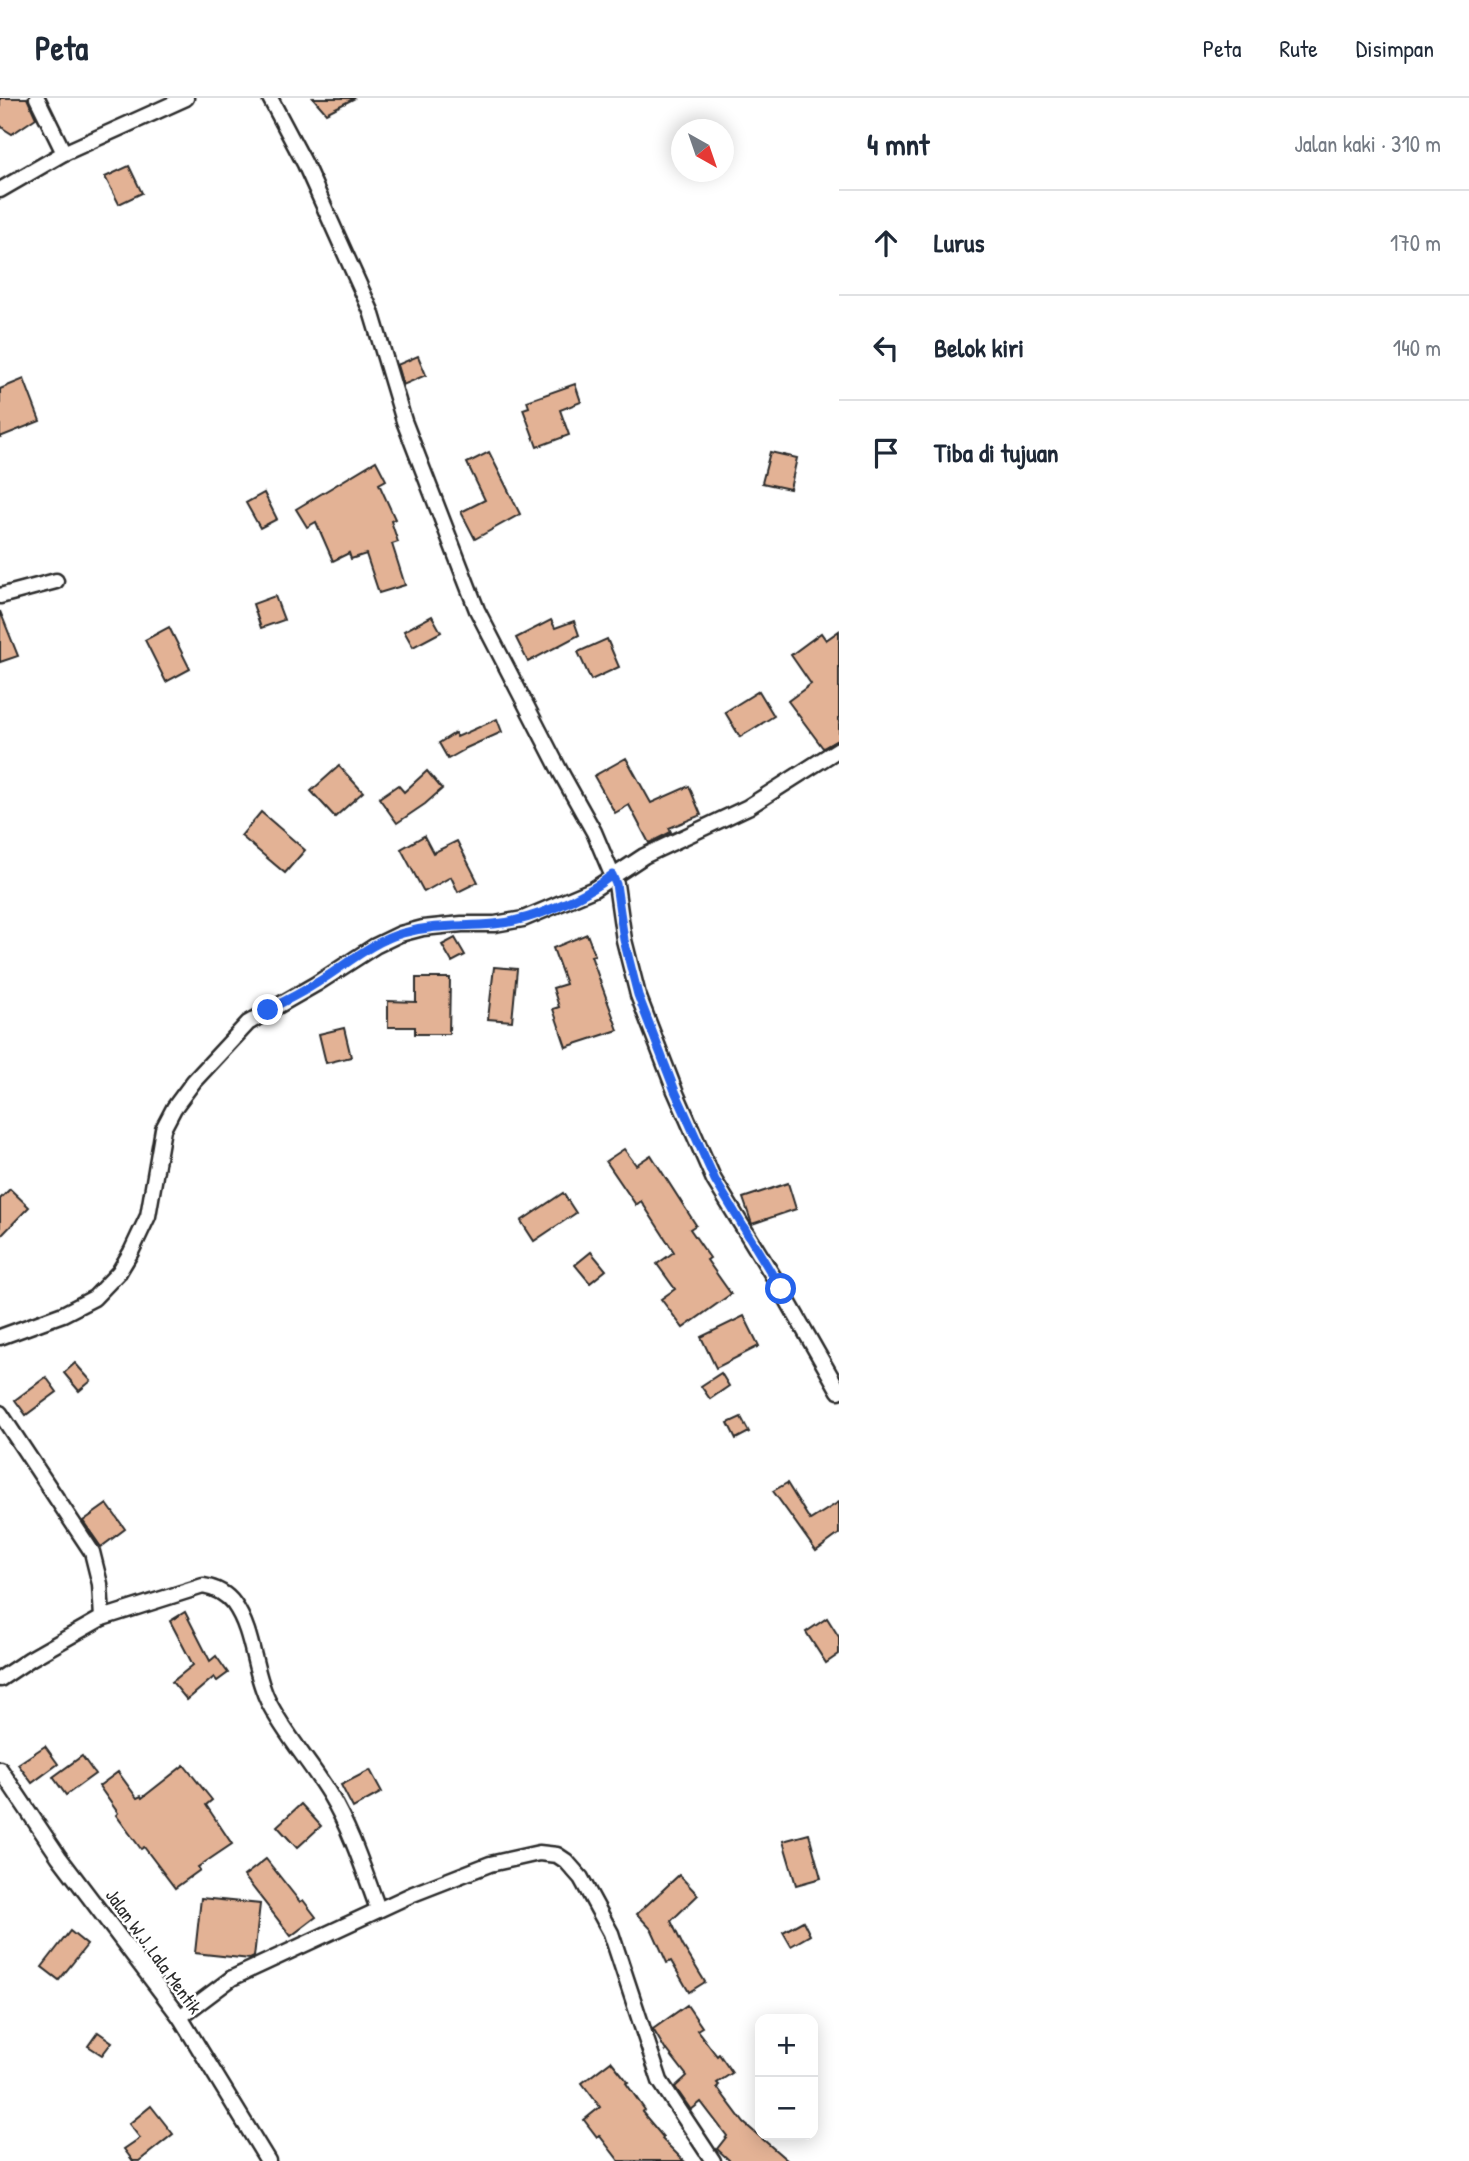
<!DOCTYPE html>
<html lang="id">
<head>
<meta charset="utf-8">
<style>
  :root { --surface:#fff; --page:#f2f2f3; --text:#1f2937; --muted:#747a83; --line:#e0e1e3 }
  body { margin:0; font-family:"Patrick Hand",sans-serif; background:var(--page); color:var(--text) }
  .controls { position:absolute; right:21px; bottom:21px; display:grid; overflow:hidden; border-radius:14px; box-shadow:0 4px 18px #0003 }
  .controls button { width:63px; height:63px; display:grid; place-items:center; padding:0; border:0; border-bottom:2px solid var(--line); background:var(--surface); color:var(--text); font:35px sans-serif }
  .compass { position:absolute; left:671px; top:21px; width:63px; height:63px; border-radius:50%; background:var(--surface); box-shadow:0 4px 18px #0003; rotate:140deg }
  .stop { position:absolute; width:21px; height:21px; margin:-16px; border:5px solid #2563eb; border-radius:50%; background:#fff }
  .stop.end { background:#2563eb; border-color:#fff; box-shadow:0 2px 7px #0008 }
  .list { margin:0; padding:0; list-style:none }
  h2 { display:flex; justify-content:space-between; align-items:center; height:91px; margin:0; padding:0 28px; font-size:30px }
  h2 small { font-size:23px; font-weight:400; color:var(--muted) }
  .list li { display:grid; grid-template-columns:46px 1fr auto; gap:21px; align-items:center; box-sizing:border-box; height:105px; padding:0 28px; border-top:2px solid var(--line) }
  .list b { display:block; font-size:26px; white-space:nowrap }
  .list em { font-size:23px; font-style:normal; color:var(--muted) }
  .icon { flex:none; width:38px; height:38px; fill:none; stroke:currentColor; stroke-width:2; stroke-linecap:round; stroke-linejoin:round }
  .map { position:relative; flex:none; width:839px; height:2063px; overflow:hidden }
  header { display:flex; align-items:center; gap:42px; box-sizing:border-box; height:98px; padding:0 35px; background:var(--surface); border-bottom:2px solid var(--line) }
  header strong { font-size:33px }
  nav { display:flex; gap:38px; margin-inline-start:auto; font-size:24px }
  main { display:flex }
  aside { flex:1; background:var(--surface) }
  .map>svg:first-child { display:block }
</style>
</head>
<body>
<header>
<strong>Peta</strong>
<nav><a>Peta</a><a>Rute</a><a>Disimpan</a></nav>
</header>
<main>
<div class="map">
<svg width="839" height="2063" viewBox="0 0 839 2063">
  <rect width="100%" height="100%" fill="#fff"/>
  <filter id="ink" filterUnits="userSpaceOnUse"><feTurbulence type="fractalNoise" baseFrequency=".0143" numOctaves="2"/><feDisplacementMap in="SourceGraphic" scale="14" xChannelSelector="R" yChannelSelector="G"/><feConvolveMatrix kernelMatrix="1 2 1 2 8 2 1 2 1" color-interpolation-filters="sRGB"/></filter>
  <g filter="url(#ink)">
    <g fill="#e3b295" stroke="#2b2b2b" stroke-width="2">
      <polygon points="0,0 27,0 36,20 12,36 4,31 0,27"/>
      <polygon points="313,0 355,0 326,15"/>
      <polygon points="129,68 142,95 119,106 105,79"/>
      <polygon points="418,258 426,277 403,287 397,267"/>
      <polygon points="24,281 40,323 0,339 0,291"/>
      <polygon points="575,286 581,304 560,312 569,337 537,349 523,311 529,309 527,303"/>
      <polygon points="489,354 520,416 475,441 461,414 485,402 467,365"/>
      <polygon points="770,354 797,360 790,391 762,385"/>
      <polygon points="376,363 386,382 379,386 395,421 391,423 398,444 392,446 405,487 379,495 366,456 351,461 349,455 333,463 316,424 307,429 296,411"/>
      <polygon points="264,395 277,421 260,430 246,405"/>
      <polygon points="275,498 284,522 261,530 253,506"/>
      <polygon points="0,513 18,558 0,564"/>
      <polygon points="432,518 441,534 413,549 404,533"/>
      <polygon points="551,522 555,530 574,523 579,537 528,564 516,540"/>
      <polygon points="169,529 190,571 166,584 145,542"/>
      <polygon points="839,533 839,641 823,650 788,603 811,586 791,557 821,535 826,542"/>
      <polygon points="607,541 619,569 591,582 578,554"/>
      <polygon points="759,593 774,618 740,639 725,614"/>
      <polygon points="497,621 502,634 464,651 464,652 448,661 439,645 455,635 457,639"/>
      <polygon points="626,660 651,705 689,688 701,717 669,730 671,734 649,745 629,707 615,715 594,678"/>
      <polygon points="339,668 363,694 335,719 311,693"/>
      <polygon points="427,673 442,691 425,706 397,725 379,700 398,687 404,694"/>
      <polygon points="261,714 305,752 285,775 241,738"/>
      <polygon points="424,738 433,755 457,743 478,784 458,794 451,779 424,794 401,751"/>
      <polygon points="587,836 595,857 591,858 618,932 566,949 553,911 559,909 553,890 566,886 553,850"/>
      <polygon points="455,840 465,857 452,864 442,847"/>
      <polygon points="494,869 517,871 512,923 488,921"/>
      <polygon points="416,880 450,880 449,936 415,936 415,929 388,929 388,903 416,904"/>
      <polygon points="344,930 351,959 326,965 319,936"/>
      <polygon points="624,1051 636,1067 651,1057 696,1127 690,1131 710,1160 707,1162 731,1196 683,1230 661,1201 675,1191 657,1166 674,1154 641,1103 636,1107 606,1063"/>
      <polygon points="788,1085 796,1111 752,1126 743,1100"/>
      <polygon points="10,1091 29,1109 0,1139 0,1101"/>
      <polygon points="563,1095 576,1115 534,1143 521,1123"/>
      <polygon points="591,1154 606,1172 590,1185 575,1167"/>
      <polygon points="744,1218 759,1248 716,1270 701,1239"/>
      <polygon points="75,1265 91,1283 79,1293 64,1275"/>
      <polygon points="721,1275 729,1288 710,1301 701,1288"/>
      <polygon points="46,1279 57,1294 26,1317 15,1302"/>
      <polygon points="741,1319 749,1334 736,1341 728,1325"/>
      <polygon points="787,1385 810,1422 839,1404 839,1436 816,1453 773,1393"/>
      <polygon points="107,1406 125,1431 101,1449 83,1423"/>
      <polygon points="185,1514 210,1563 216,1558 228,1575 217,1583 214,1579 187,1602 172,1584 193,1567 170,1523"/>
      <polygon points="827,1520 839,1539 839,1556 826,1565 806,1534"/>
      <polygon points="45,1648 58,1666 32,1685 18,1666"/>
      <polygon points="82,1658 95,1676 66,1697 53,1679"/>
      <polygon points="184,1667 212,1702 206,1707 232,1746 198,1769 200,1772 175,1790 144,1749 141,1751 116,1717 118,1715 99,1688 118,1674 137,1700 141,1698 142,1700"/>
      <polygon points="370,1672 382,1694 353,1710 341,1687"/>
      <polygon points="301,1706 321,1728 297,1750 277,1728"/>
      <polygon points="809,1736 821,1780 796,1787 783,1743"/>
      <polygon points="266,1761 300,1804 303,1802 316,1819 291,1838 244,1778"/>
      <polygon points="679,1777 698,1797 671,1823 683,1848 705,1884 689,1894 671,1863 667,1865 652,1832 637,1816"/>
      <polygon points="201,1800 260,1806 254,1859 250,1861 195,1855"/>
      <polygon points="803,1823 810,1837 791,1848 783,1834"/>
      <polygon points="70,1833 87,1847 59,1882 42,1869"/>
      <polygon points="687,1907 702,1929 697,1932 717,1958 719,1956 732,1975 717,1985 719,1987 717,1989 744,2025 788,2063 730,2063 717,2051 727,2038 701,2004 691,2012 675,1989 687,1978 667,1952 666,1953 653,1931"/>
      <polygon points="98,1934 112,1944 102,1957 88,1948"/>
      <polygon points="611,1963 628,1984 626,1985 645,2012 642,2014 663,2039 662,2041 684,2063 619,2063 599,2037 597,2039 584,2022 600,2009 582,1985"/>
      <polygon points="151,2008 173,2036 139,2063 133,2063 124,2051 140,2040 129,2026"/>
    </g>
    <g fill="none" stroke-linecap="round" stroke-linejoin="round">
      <g stroke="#2b2b2b" stroke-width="19">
        <g id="street">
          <polyline points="37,0 64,55"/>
          <polyline points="270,0 305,66 371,213 404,323 477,512 561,675 594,734 616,786 624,842 638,897 675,993 714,1082 781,1191 839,1293"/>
          <polyline points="0,92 64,55 186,0"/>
          <polyline points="0,498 56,483"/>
          <polyline points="0,1239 63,1216 94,1200 119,1174 131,1154 148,1118 163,1031 174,1010 194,983 248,925 316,886 375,848 400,836 423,830 462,826 495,826 523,821 594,791 644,758 748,709 839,651"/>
          <polyline points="0,1315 92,1454 100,1486 102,1520 30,1561 0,1581"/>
          <path d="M102,1520l101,-32c13,2 23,7 31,18 20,28 19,67 34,97 17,34 43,62 62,94 21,35 34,76 48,114"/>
          <polyline points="0,1671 59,1759 180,1919 268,2063"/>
          <polyline points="180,1919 232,1880 413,1796 490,1766 539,1755 557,1757 566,1763 581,1780 611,1835 660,1983 713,2063"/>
        </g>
      </g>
      <use href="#street" stroke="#fff" stroke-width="14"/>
    </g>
  </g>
  <g fill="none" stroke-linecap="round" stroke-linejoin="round" filter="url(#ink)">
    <path stroke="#2563eb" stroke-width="9" d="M268,912c16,-9 32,-16 47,-26 29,-17 55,-42 88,-51 33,-9 59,-6 91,-9 38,-3 89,-26 118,-49l4,9 8,56 14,55 37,96 40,89 66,109"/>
  </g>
  <g text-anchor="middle" stroke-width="5" stroke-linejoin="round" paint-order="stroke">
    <g font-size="19" fill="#2b2b2b" stroke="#fff">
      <text transform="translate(154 1853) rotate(54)" y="7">Jalan W.J. Lala Mentik</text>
    </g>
  </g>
</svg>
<div class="controls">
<button>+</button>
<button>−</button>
</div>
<svg class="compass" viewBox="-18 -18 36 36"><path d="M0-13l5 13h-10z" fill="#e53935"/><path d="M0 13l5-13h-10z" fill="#747a83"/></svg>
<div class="stop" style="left:781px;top:1191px"></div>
<div class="stop end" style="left:268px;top:912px"></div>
</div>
<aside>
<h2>4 mnt<small>Jalan kaki · 310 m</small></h2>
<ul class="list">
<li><svg class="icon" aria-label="ahead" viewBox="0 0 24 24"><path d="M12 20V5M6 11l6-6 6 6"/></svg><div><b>Lurus</b></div><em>170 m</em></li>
<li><svg class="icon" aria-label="left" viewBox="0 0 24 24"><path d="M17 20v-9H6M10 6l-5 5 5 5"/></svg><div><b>Belok kiri</b></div><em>140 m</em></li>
<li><svg class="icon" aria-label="arrive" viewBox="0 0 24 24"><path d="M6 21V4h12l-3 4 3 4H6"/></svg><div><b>Tiba di tujuan</b></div></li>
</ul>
</aside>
</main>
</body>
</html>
